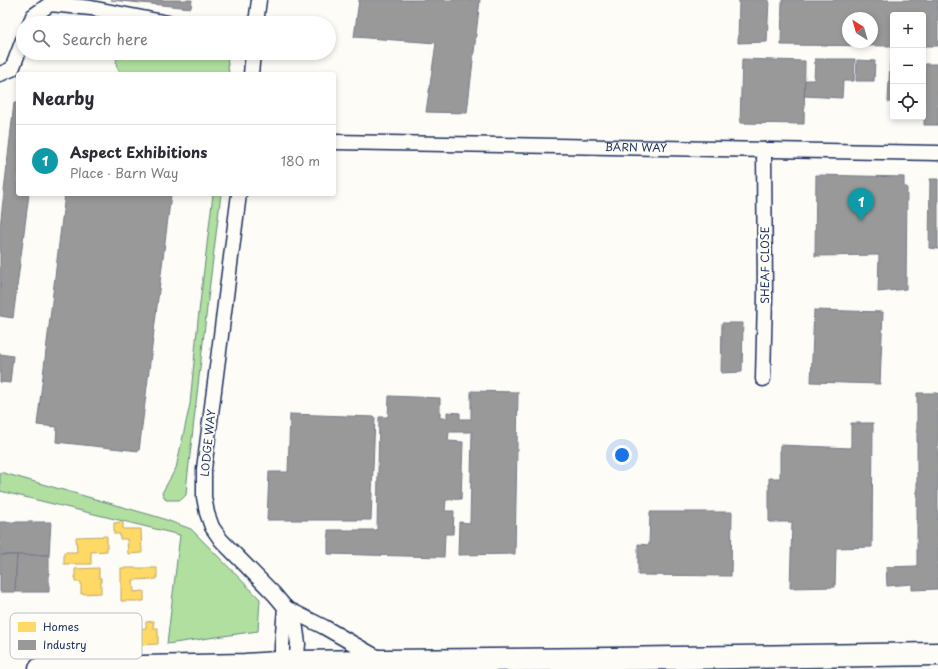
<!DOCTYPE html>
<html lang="en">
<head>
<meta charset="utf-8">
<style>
  :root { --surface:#fff; --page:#f2f2f3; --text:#2b2b33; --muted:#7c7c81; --line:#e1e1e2; --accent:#1a73e8 }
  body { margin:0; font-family:"Playpen Sans",sans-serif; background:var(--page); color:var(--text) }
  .controls { position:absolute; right:12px; top:12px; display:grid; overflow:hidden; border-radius:4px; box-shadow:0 2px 6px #0003 }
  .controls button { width:36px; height:36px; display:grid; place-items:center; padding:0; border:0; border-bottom:1px solid var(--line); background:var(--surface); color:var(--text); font:20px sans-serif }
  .compass { position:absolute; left:842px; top:12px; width:36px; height:36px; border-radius:50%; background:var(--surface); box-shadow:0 2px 6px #0003; rotate:323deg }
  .you { position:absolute; left:622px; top:455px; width:14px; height:14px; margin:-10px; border:3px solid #fff; border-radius:50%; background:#1a73e8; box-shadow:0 0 0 6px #1a73e833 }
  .badge { display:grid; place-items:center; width:26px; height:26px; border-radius:50%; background:var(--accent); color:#fff; font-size:13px; font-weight:700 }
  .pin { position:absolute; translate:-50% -33px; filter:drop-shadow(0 1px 2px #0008) }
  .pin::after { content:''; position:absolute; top:21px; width:14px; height:12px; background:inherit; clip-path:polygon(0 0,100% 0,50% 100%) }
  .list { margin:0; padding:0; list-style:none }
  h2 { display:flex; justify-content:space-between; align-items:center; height:52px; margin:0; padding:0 16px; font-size:17px }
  h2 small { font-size:13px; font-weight:400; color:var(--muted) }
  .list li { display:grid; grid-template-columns:26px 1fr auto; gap:12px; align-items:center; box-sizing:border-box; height:72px; padding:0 16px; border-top:1px solid var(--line) }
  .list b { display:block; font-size:15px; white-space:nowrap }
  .list p { margin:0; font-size:13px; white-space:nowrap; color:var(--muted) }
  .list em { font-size:13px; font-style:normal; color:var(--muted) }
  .icon { flex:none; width:22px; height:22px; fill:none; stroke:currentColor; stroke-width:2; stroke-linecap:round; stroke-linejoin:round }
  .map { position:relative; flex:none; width:938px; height:669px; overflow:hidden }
  .search { position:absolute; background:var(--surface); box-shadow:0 2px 6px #0003; left:16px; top:16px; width:320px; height:44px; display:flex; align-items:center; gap:10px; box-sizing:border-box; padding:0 14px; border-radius:22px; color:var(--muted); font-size:15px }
  .panel { position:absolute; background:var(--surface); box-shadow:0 2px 6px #0003; left:16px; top:72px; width:320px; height:124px; border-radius:4px }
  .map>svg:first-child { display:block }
</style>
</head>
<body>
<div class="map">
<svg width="938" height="669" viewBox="0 0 938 669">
  <rect width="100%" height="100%" fill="#fdfcf7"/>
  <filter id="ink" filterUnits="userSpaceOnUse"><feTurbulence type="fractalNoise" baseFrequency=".025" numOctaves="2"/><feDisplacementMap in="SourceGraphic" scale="8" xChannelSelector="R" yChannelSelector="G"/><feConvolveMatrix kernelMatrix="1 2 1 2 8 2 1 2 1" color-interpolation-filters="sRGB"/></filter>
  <g filter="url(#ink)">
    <g fill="#b0df9f" stroke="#66877e">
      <path d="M119,53h101l7,4 2,17h-108c-6,-8 -6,-12 -2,-21z"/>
      <polygon points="213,194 221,194 208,299 187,481 186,495 181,500 166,500 162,493 176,468 190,404 198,320"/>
      <polygon points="0,472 158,517 191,529 260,599 258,631 167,644 180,535 0,491"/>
    </g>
    <g fill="#ffd966" stroke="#bba664">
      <polygon points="123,522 123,529 141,529 142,553 128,554 127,539 120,539 120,534 114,534 114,523"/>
      <polygon points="107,536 107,551 91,552 91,564 64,564 64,552 77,552 76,537"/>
      <polygon points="99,568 99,578 101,578 101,593 81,594 81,582 75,582 75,569"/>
      <polygon points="121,568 157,568 157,579 133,580 134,592 144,591 144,601 121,601"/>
      <polygon points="154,621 153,628 158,628 158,644 138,645 138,629 146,628 146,622"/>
    </g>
    <g fill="#999" stroke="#737987" fill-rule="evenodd">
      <polygon points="111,0 192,0 191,8"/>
      <polygon points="359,0 480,0 467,113 426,112 436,43 354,37"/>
      <polygon points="739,0 769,0 767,42 738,43"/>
      <path d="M782,0h156v46h-15v-31h-30v31l-112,-1zM848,18h24v24h-24z"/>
      <polygon points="742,59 805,61 804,124 740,123"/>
      <polygon points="815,59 855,59 854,81 843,81 842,98 804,96 805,80 814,80"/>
      <polygon points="857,60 875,61 874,81 856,81"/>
      <polygon points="890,61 893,61 893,102 888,102"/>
      <polygon points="925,64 938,64 938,125 924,125"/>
      <polygon points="14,103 18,103 18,194 29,194 13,318 0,316 0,227"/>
      <polygon points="816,175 904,177 904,187 907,187 906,289 878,292 879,255 815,256"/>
      <polygon points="930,179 938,179 938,249 929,248"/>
      <polygon points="65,194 171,194 139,451 56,442 57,427 37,425"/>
      <polygon points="814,310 883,312 880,384 811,382"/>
      <polygon points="722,323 743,323 742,372 721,373"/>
      <polygon points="0,354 13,356 10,383 0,382"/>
      <polygon points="471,391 518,392 515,554 458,555 459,522 470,523 472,432 449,432 448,441 463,442 461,499 446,500 445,511 454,511 453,534 445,534 444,557 328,554 328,530 377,530 379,417 388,417 389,396 440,398 440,418 447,418 447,412 460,413 460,419 471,419"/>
      <polygon points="917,393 938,393 938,589 912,590 912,584 887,586 886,567 917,566"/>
      <polygon points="290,414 375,417 371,520 267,520 269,472 288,472"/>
      <polygon points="851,423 873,423 872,547 836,548 835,587 790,588 792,522 769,522 769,478 780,478 780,445 851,448"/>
      <polygon points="650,512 732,512 731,576 638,575 638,544 649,545"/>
      <polygon points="0,522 51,522 49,555 0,555"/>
      <polygon points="0,555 17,555 15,592 0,592"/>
      <polygon points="17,555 49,555 49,592 15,592"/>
    </g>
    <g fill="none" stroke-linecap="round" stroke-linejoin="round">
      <g stroke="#1b2f5e" stroke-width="17">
        <g id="street">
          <polyline points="30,23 33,16 50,4 91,8 168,23"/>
          <polyline points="256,23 259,0"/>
          <polyline points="0,74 12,69 23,40"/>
          <polyline points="251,74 253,53"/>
          <path id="s1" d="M334,142l604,11"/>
          <polyline points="239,194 204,469 204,497 207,513 212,527 221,540 274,594 285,607 295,622 298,644 297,654 293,662"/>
          <polyline points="763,379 765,296 764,150"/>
          <polyline points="286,608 324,627 373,655 380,658"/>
          <polyline points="282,663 282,646 285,607"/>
        </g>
      </g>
      <g stroke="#1b2f5e" stroke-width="25">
        <polyline id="primary" points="40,669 245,665 293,662 386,661 612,659 938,654"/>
      </g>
      <use href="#street" stroke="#fdfcf7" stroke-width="14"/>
      <use href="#primary" stroke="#fdfcf7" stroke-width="22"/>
    </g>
  </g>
  <g text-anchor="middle" stroke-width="4" stroke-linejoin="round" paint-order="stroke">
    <g font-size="11" fill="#1b2f5e" stroke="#fdfcf7">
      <text dy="4" stroke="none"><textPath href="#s1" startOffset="302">BARN WAY</textPath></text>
      <text transform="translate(765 265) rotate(-90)" y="4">SHEAF CLOSE</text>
      <text transform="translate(208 443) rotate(-84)" y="4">LODGE WAY</text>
    </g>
  </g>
  <rect x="10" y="613" width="132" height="46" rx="6" fill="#fdfcf7" stroke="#b9bec9" stroke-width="1"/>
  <rect x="18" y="622" width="18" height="10" fill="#ffd966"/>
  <rect x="18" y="640" width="18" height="10" fill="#999"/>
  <g font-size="11" fill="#1b2f5e">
    <text x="43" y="631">Homes</text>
    <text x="43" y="649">Industry</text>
  </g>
</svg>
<div class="controls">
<button>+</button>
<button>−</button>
<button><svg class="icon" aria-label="locate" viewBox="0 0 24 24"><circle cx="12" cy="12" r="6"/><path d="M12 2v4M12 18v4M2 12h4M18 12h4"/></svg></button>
</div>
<svg class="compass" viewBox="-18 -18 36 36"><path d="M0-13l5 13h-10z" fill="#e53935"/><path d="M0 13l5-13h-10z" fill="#7c7c81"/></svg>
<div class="you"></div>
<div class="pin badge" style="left:861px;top:221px;background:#0f9aa8">1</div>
<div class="search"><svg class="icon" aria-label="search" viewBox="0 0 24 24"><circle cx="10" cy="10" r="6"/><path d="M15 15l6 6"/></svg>Search here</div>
<section class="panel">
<h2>Nearby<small></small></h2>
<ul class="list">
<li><span class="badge" style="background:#0f9aa8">1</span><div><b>Aspect Exhibitions</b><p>Place · Barn Way</p></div><em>180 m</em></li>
</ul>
</section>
</div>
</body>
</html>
